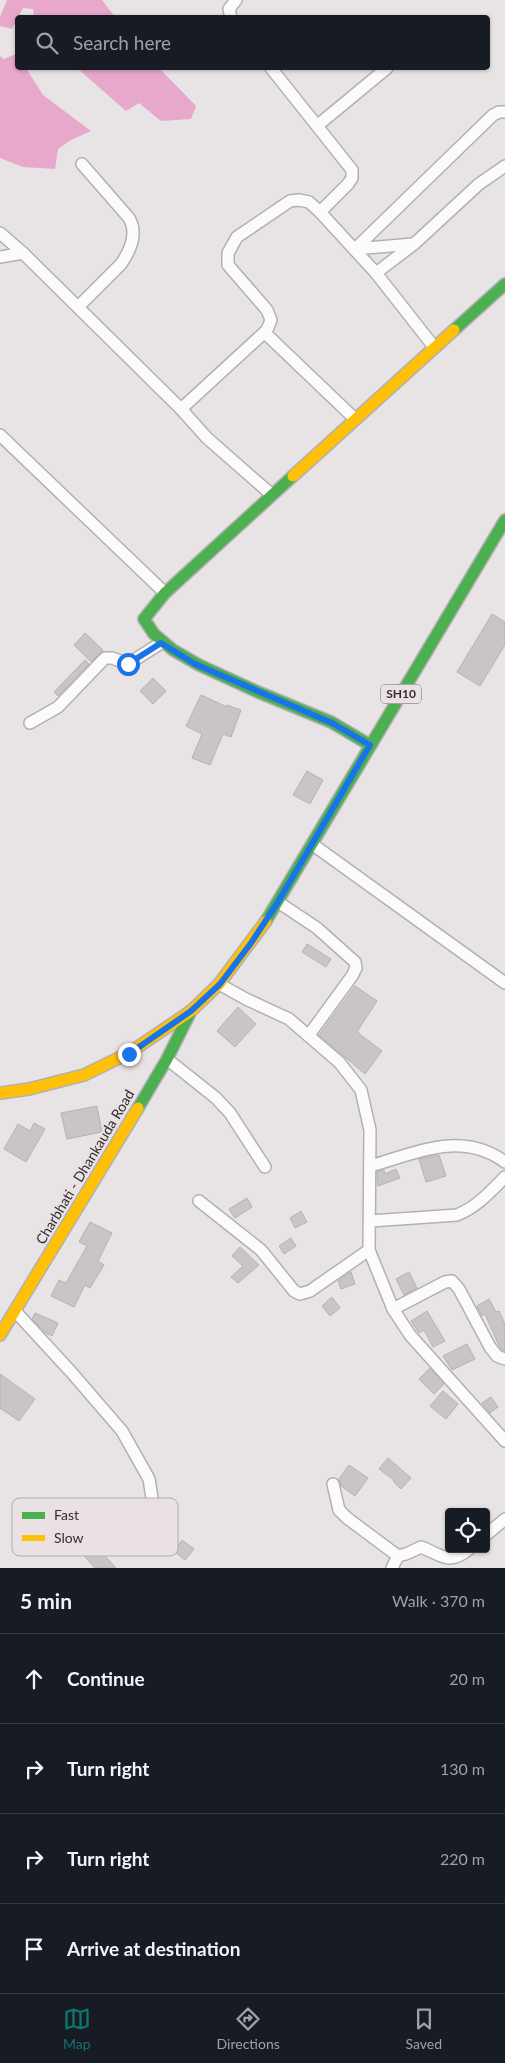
<!DOCTYPE html>
<html lang="en">
<head>
<meta charset="utf-8">
<style>
  :root { --surface:#171b24; --page:#242831; --text:#f1f3f6; --muted:#9ea1a6; --line:#363941; --accent:#0f766e }
  body { margin:0; font-family:Lato,sans-serif; background:var(--page); color:var(--text) }
  .controls { position:absolute; right:15px; bottom:15px; display:grid; overflow:hidden; border-radius:5px; box-shadow:0 1px 4px #0004 }
  .controls button { width:45px; height:45px; display:grid; place-items:center; padding:0; border:0; border-bottom:1px solid var(--line); background:var(--surface); color:var(--text); font:25px sans-serif }
  .stop { position:absolute; width:15px; height:15px; margin:-11px; border:4px solid #1a73e8; border-radius:50%; background:#fff }
  .stop.end { background:#1a73e8; border-color:#fff; box-shadow:0 1px 5px #0008 }
  .list { margin:0; padding:0; list-style:none }
  h2 { display:flex; justify-content:space-between; align-items:center; height:65px; margin:0; padding:0 20px; font-size:21px }
  h2 small { font-size:16px; font-weight:400; color:var(--muted) }
  .list li { display:grid; grid-template-columns:32px 1fr auto; gap:15px; align-items:center; box-sizing:border-box; height:90px; padding:0 20px; border-top:1px solid var(--line) }
  .list b { display:block; font-size:19px; white-space:nowrap }
  .list em { font-size:16px; font-style:normal; color:var(--muted) }
  .icon { flex:none; width:28px; height:28px; fill:none; stroke:currentColor; stroke-width:2; stroke-linecap:round; stroke-linejoin:round }
  .map { position:relative; flex:none; width:505px; height:1568px; overflow:hidden }
  .search { position:absolute; background:var(--surface); box-shadow:0 1px 4px #0004; left:15px; right:15px; top:15px; height:55px; display:flex; align-items:center; gap:12px; box-sizing:border-box; padding:0 18px; border-radius:5px; color:var(--muted); font-size:19px }
  .sheet { height:425px; background:var(--surface) }
  nav { display:flex; justify-content:space-around; align-items:center; box-sizing:border-box; height:70px; border-top:1px solid var(--line); background:var(--surface); font-size:14px; color:var(--muted) }
  nav a { display:grid; justify-items:center; gap:2px }
  nav .on { color:var(--accent) }
  .map>svg:first-child { display:block }
</style>
</head>
<body>
<div class="map">
<svg width="505" height="1568" viewBox="0 0 505 1568">
  <rect width="100%" height="100%" fill="#e8e3e5"/>
  <g fill="#e7a8cb">
    <polygon points="7,0 102,0 115,17 34,17 33,9 23,8 12,29 0,26 0,17"/>
    <polygon points="16,54 17,57 18,68 26,68 43,95 91,131 71,140 58,149 55,169 23,167 0,158 0,56 4,59"/>
    <polygon points="77,68 159,68 196,106 191,119 161,121 139,103 126,111"/>
  </g>
  <g fill="#c9c5c7" stroke="#b6b2b4">
    <polygon points="492,614 505,622 505,645 480,686 457,672"/>
    <polygon points="85,633 103,650 91,662 74,645"/>
    <polygon points="85,660 89,664 58,696 54,692"/>
    <polygon points="153,678 166,691 153,704 140,691"/>
    <polygon points="201,695 227,707 227,705 241,710 231,737 223,734 210,765 192,758 202,734 186,726"/>
    <polygon points="307,771 323,780 310,804 293,795"/>
    <polygon points="307,944 331,959 326,967 302,952"/>
    <polygon points="355,986 377,1001 357,1032 382,1051 365,1074 319,1035"/>
    <polygon points="238,1007 256,1024 235,1047 217,1031"/>
    <polygon points="97,1106 102,1132 67,1139 61,1113"/>
    <polygon points="34,1123 45,1129 26,1162 4,1149 18,1124 30,1131"/>
    <polygon points="439,1155 446,1176 426,1182 419,1159"/>
    <polygon points="396,1169 400,1178 378,1186 377,1172 384,1170 385,1174"/>
    <polygon points="247,1198 252,1207 235,1218 229,1209"/>
    <polygon points="301,1211 307,1222 295,1228 290,1218"/>
    <polygon points="90,1222 112,1233 98,1261 104,1265 90,1288 85,1285 74,1307 51,1296 59,1280 66,1283 87,1246 79,1242"/>
    <polygon points="291,1238 296,1246 284,1254 279,1246"/>
    <polygon points="240,1247 259,1265 238,1283 231,1277 243,1266 232,1256"/>
    <polygon points="351,1272 355,1284 341,1289 338,1281"/>
    <polygon points="409,1272 417,1288 404,1295 396,1279"/>
    <polygon points="332,1297 340,1308 330,1316 322,1306"/>
    <polygon points="489,1299 496,1312 499,1311 505,1324 505,1351 500,1348 485,1314 482,1316 477,1306"/>
    <polygon points="427,1311 445,1341 433,1347 424,1330 419,1333 411,1321"/>
    <polygon points="35,1313 58,1323 52,1336 46,1333 32,1319"/>
    <polygon points="467,1344 475,1359 452,1370 443,1356"/>
    <polygon points="430,1368 444,1384 434,1394 419,1379"/>
    <polygon points="0,1374 35,1399 19,1421 0,1408"/>
    <polygon points="443,1391 458,1404 446,1419 430,1406"/>
    <polygon points="491,1397 498,1407 490,1413 482,1403"/>
    <polygon points="388,1458 411,1478 401,1489 393,1481 394,1480 379,1469"/>
    <polygon points="349,1465 368,1478 355,1496 341,1486 339,1479"/>
    <polygon points="87,1536 116,1568 95,1568 76,1547"/>
    <polygon points="182,1540 194,1549 185,1560 174,1551"/>
  </g>
  <g fill="none" stroke-linecap="round" stroke-linejoin="round">
    <g stroke="#b4b0b2" stroke-width="14">
      <g id="street">
        <polyline points="231,18 229,9 236,0"/>
        <polyline points="271,68 352,170 352,178 348,184 320,212"/>
        <polyline points="318,125 387,68"/>
        <polyline points="0,233 23,253 181,409 207,438 272,495"/>
        <polyline points="355,249 493,115 499,112 505,112"/>
        <polyline points="355,249 413,244"/>
        <polyline points="0,257 23,253"/>
        <polyline points="376,273 414,244 479,184 505,166"/>
        <path d="M78,307l43,-43c9,-13 17,-31 8,-46l-47,-54"/>
        <polyline points="265,333 355,419"/>
        <polyline points="181,409 267,330 271,320 267,310 228,265 228,253 237,237 290,201 299,200 309,202 320,212 376,273 434,347"/>
        <polyline points="0,435 165,593"/>
        <polyline points="30,723 58,707 105,658 112,658 128,664 161,643"/>
        <polyline points="312,844 505,983"/>
        <polyline points="278,902 317,928 355,962 356,968 352,976 309,1035"/>
        <polyline points="219,984 246,999 289,1019 339,1062 361,1090 370,1130 369,1250 393,1309 410,1335 505,1441"/>
        <polyline points="167,1059 216,1098 230,1113 265,1167"/>
        <path d="M370,1166c47,-13 91,-36 135,-4"/>
        <polyline points="199,1201 261,1250 294,1291 300,1294 310,1291 369,1250"/>
        <path d="M370,1221l87,-6c20,-8 33,-23 48,-38"/>
        <polyline points="393,1309 445,1282 452,1281 459,1289 490,1347 497,1356 505,1359"/>
        <polyline points="15,1311 72,1373 122,1431 149,1479 153,1504 151,1527"/>
        <path d="M333,1484l6,26 8,8 51,38 8,-2 15,-7c21,8 28,19 48,2"/>
        <polyline points="486,1535 505,1519"/>
        <polyline points="392,1568 398,1556"/>
      </g>
    </g>
    <g stroke="#b4b0b2" stroke-width="14">
      <g id="fast">
        <polyline points="454,330 505,284"/>
        <polyline points="293,476 165,593 144,619 154,634 173,650 199,665 258,692 331,722 370,745"/>
        <polyline points="266,921 505,520"/>
        <polyline points="138,1108 167,1059 191,1011"/>
      </g>
    </g>
    <g stroke="#b4b0b2" stroke-width="14">
      <g id="slow">
        <polyline points="293,476 454,330"/>
        <polyline points="0,1093 29,1089 84,1075 129,1053 191,1011 219,984 266,921"/>
        <polyline points="0,1335 138,1108"/>
      </g>
    </g>
    <use href="#street" stroke="#fcfbfb" stroke-width="11"/>
    <use href="#fast" stroke="#4caf50" stroke-width="11"/>
    <use href="#slow" stroke="#ffc107" stroke-width="11"/>
  </g>
  <g fill="none" stroke-linecap="round" stroke-linejoin="round">
    <polyline stroke="#1a73e8" stroke-width="6" points="128,664 161,643 195,664 332,723 370,745 278,902 251,943 220,984 191,1011 129,1054"/>
  </g>
  <g text-anchor="middle" stroke-width="4.5" stroke-linejoin="round" paint-order="stroke">
    <rect fill="#eae1e5" stroke="#696466" stroke-width="1" x="381" y="684.5" width="40" height="19" rx="4"/>
    <g font-size="12" font-weight="bold" fill="#322e30">
      <text x="401" y="698">SH10</text>
    </g>
    <g font-size="14" fill="#322e30" stroke="#eae1e5">
      <text transform="translate(85 1167) rotate(-59)" y="5">Charbhati - Dhankauda Road</text>
    </g>
  </g>
  <rect x="12" y="1498" width="166" height="58" rx="8" fill="#eae1e5" stroke="#b3abaf" stroke-width="1"/>
  <rect x="22" y="1512" width="23" height="7" fill="#4caf50"/>
  <rect x="22" y="1535" width="23" height="6" fill="#ffc107"/>
  <g font-size="14" fill="#322e30">
    <text x="54" y="1520">Fast</text>
    <text x="54" y="1543">Slow</text>
  </g>
</svg>
<div class="controls">
<button><svg class="icon" aria-label="locate" viewBox="0 0 24 24"><circle cx="12" cy="12" r="6"/><path d="M12 2v4M12 18v4M2 12h4M18 12h4"/></svg></button>
</div>
<div class="stop" style="left:128px;top:664px"></div>
<div class="stop end" style="left:129px;top:1054px"></div>
<div class="search"><svg class="icon" aria-label="search" viewBox="0 0 24 24"><circle cx="10" cy="10" r="6"/><path d="M15 15l6 6"/></svg>Search here</div>
</div>
<section class="sheet">
<h2>5 min<small>Walk · 370 m</small></h2>
<ul class="list">
<li><svg class="icon" aria-label="ahead" viewBox="0 0 24 24"><path d="M12 20V5M6 11l6-6 6 6"/></svg><div><b>Continue</b></div><em>20 m</em></li>
<li><svg class="icon" aria-label="right" viewBox="0 0 24 24"><path d="M7 20v-9h11M14 6l5 5-5 5"/></svg><div><b>Turn right</b></div><em>130 m</em></li>
<li><svg class="icon" aria-label="right" viewBox="0 0 24 24"><path d="M7 20v-9h11M14 6l5 5-5 5"/></svg><div><b>Turn right</b></div><em>220 m</em></li>
<li><svg class="icon" aria-label="arrive" viewBox="0 0 24 24"><path d="M6 21V4h12l-3 4 3 4H6"/></svg><div><b>Arrive at destination</b></div></li>
</ul>
</section>
<nav>
<a class="on"><svg class="icon" aria-label="map" viewBox="0 0 24 24"><path d="M3 6l6-2 6 2 6-2v14l-6 2-6-2-6 2zM9 4v14M15 6v14"/></svg>Map</a>
<a><svg class="icon" aria-label="directions" viewBox="0 0 24 24"><path d="M12 3l9 9-9 9-9-9zM9 14v-3h6M13 9l2 2-2 2"/></svg>Directions</a>
<a><svg class="icon" aria-label="saved" viewBox="0 0 24 24"><path d="M7 4h10v16l-5-4-5 4z"/></svg>Saved</a>
</nav>
</body>
</html>
